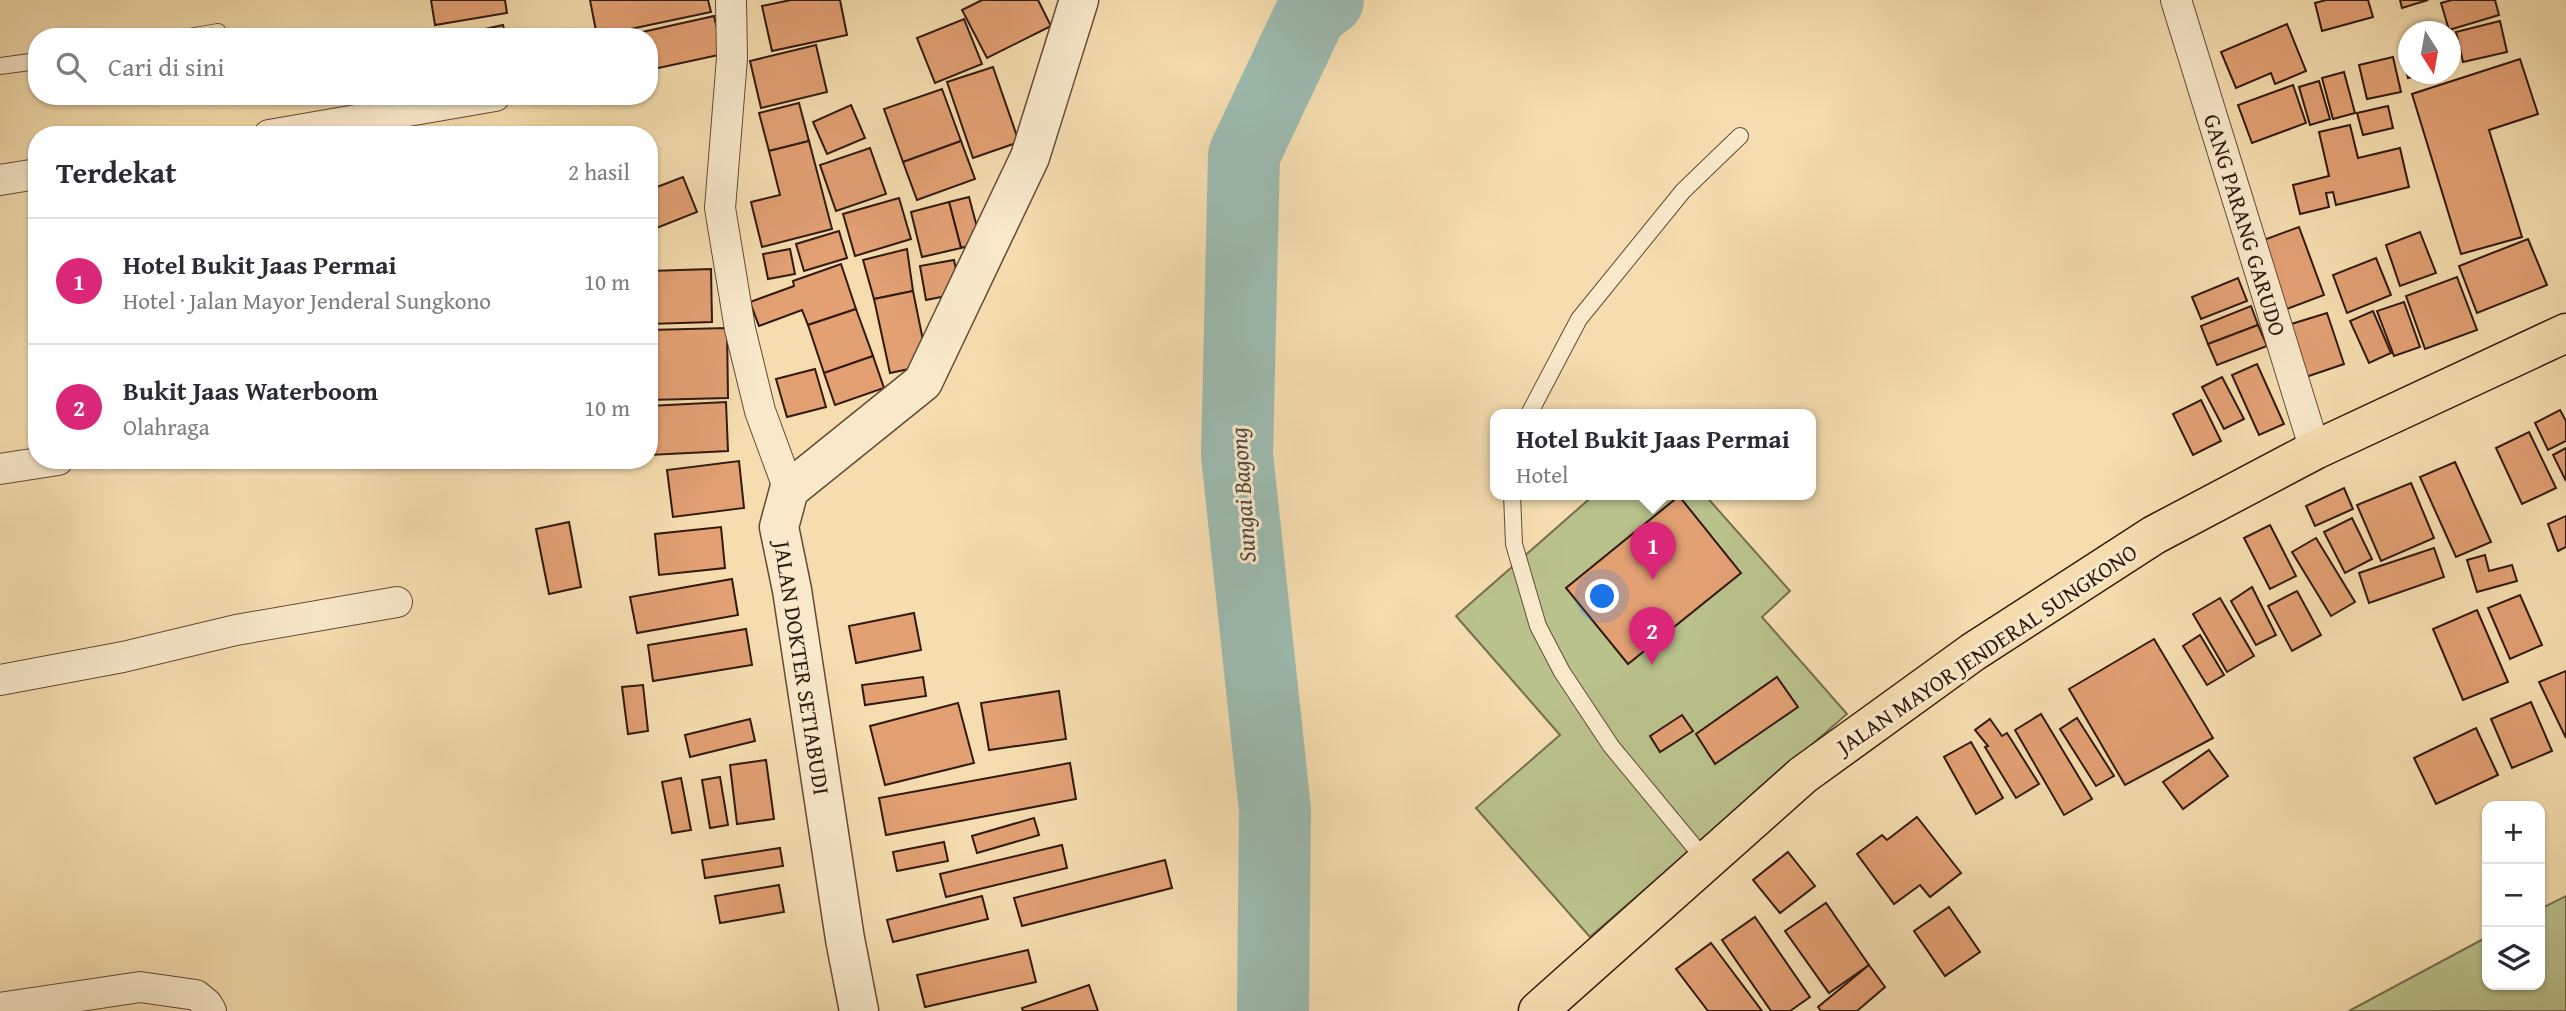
<!DOCTYPE html>
<html lang="id">
<head>
<meta charset="utf-8">
<style>
  :root { --surface:#fff; --page:#f7f7f7; --text:#2b2b33; --muted:#7c7c81; --line:#e1e1e2; --accent:#db2777 }
  body { margin:0; font-family:"Gentium Book Plus",serif; background:var(--page); color:var(--text) }
  .controls { position:absolute; right:21px; bottom:21px; display:grid; overflow:hidden; border-radius:14px; box-shadow:0 2px 5px #0004 }
  .controls button { width:63px; height:63px; display:grid; place-items:center; padding:0; border:0; border-bottom:2px solid var(--line); background:var(--surface); color:var(--text); font:35px sans-serif }
  .compass { position:absolute; left:2398px; top:21px; width:63px; height:63px; border-radius:50%; background:var(--surface); box-shadow:0 2px 5px #0004; rotate:169deg }
  .you { position:absolute; left:1603px; top:597px; width:24px; height:24px; margin:-18px; border:5px solid #fff; border-radius:50%; background:#1a73e8; box-shadow:0 0 0 10px #1a73e833 }
  .badge { display:grid; place-items:center; width:46px; height:46px; border-radius:50%; background:var(--accent); color:#fff; font-size:23px; font-weight:700 }
  .pin { position:absolute; translate:-50% -58px; filter:drop-shadow(0 2px 4px #0008) }
  .pin::after { content:''; position:absolute; top:37px; width:24px; height:21px; background:inherit; clip-path:polygon(0 0,100% 0,50% 100%) }
  .popup { position:absolute; left:1490px; top:409px; width:326px; height:91px; box-sizing:border-box; display:grid; place-content:center; border-radius:14px; background:var(--surface); filter:drop-shadow(0 2px 5px #0005); font-size:23px; white-space:nowrap; color:var(--muted) }
  .popup b { font-size:26px; color:var(--text) }
  .popup::after { content:''; position:absolute; left:50%; top:100%; margin-left:-14px; border:14px solid transparent; border-top-color:var(--surface) }
  .list { margin:0; padding:0; list-style:none }
  h2 { display:flex; justify-content:space-between; align-items:center; height:91px; margin:0; padding:0 28px; font-size:30px }
  h2 small { font-size:23px; font-weight:400; color:var(--muted) }
  .list li { display:grid; grid-template-columns:46px 1fr auto; gap:21px; align-items:center; box-sizing:border-box; height:126px; padding:0 28px; border-top:2px solid var(--line) }
  .list b { display:block; font-size:26px; white-space:nowrap }
  .list p { margin:0; font-size:23px; white-space:nowrap; color:var(--muted) }
  .list em { font-size:23px; font-style:normal; color:var(--muted) }
  .icon { flex:none; width:38px; height:38px; fill:none; stroke:currentColor; stroke-width:2; stroke-linecap:round; stroke-linejoin:round }
  .map { position:relative; flex:none; width:2566px; height:1011px; overflow:hidden }
  .search { position:absolute; background:var(--surface); box-shadow:0 2px 5px #0004; left:28px; top:28px; width:630px; height:77px; display:flex; align-items:center; gap:18px; box-sizing:border-box; padding:0 24px; border-radius:28px; color:var(--muted); font-size:26px }
  .panel { position:absolute; background:var(--surface); box-shadow:0 2px 5px #0004; left:28px; top:126px; width:630px; height:343px; border-radius:28px }
  .map>svg:first-child { display:block }
</style>
</head>
<body>
<div class="map">
<svg width="2566" height="1011" viewBox="0 0 2566 1011">
  <rect width="100%" height="100%" fill="#f5ddaf"/>
  <filter id="stains"><feTurbulence type="fractalNoise" baseFrequency=".00286" numOctaves="4"/><feColorMatrix values="0 0 0 0 .2 0 0 0 0 .09 0 0 0 0 .02 0 0 0 .5 -.17"/></filter>
  <radialGradient id="worn" r=".72"><stop offset=".6" stop-color="#630" stop-opacity="0"/><stop offset="1" stop-color="#630" stop-opacity=".3"/></radialGradient>
  <g fill="#bac28c" stroke="#766e4e" stroke-width="2">
    <polygon points="1595,494 1704,494 1790,591 1762,617 1847,714 1590,937 1476,808 1560,735 1456,616"/>
    <polygon points="2566,896 2566,1011 2349,1011 2487,937 2487,985 2540,985 2540,909"/>
  </g>
  <g fill="none" stroke-linecap="round" stroke-linejoin="round">
    <polyline stroke="#9dbbb0" stroke-width="72" points="1273,1011 1275,810 1237,455 1244,155 1311,13 1328,0"/>
  </g>
  <g fill="#e2a073" stroke="#32190f" stroke-width="2">
    <polygon points="431,0 505,0 507,13 435,25"/>
    <polygon points="590,0 708,0 711,12 597,36"/>
    <polygon points="791,0 840,0 847,35 772,51 762,6"/>
    <polygon points="982,0 1038,0 1051,26 987,58 962,10"/>
    <polygon points="2326,0 2368,0 2373,17 2322,31 2315,3"/>
    <polygon points="2400,0 2428,0 2402,8"/>
    <polygon points="2452,0 2495,0 2499,15 2449,30 2441,3"/>
    <polygon points="714,16 723,54 649,70 649,37 620,37"/>
    <polygon points="964,19 982,64 935,83 917,38"/>
    <polygon points="2500,21 2507,52 2463,62 2456,32"/>
    <polygon points="2287,24 2306,71 2275,84 2271,73 2236,88 2221,52"/>
    <polygon points="503,25 506,37 454,37 453,36"/>
    <polygon points="816,45 827,92 761,108 750,61"/>
    <polygon points="2408,54 2408,74 2426,74 2408,78 2403,55"/>
    <polygon points="2393,57 2401,92 2367,99 2359,65"/>
    <polygon points="2520,59 2538,114 2489,130 2522,237 2461,254 2412,94"/>
    <polygon points="993,67 1019,142 973,158 947,82"/>
    <polygon points="2344,72 2355,113 2333,119 2322,78"/>
    <polygon points="2319,81 2330,119 2310,125 2299,87"/>
    <polygon points="2293,85 2306,123 2252,143 2238,105"/>
    <polygon points="942,89 961,141 903,162 884,109"/>
    <polygon points="799,103 809,141 769,151 759,113"/>
    <polygon points="851,105 865,138 827,154 813,122"/>
    <polygon points="2388,106 2393,128 2363,135 2357,113"/>
    <polygon points="2350,125 2358,158 2400,148 2409,187 2336,205 2333,192 2326,193 2329,207 2300,214 2293,185 2329,176 2319,132"/>
    <polygon points="809,141 832,229 762,247 751,202 780,195 769,151"/>
    <polygon points="961,141 975,179 917,200 903,162"/>
    <polygon points="870,148 886,194 836,211 820,165"/>
    <polygon points="683,177 697,212 649,231 649,190"/>
    <polygon points="969,197 981,242 961,248 949,202"/>
    <polygon points="899,198 911,239 855,256 843,214"/>
    <polygon points="949,202 961,248 922,257 911,212"/>
    <polygon points="2299,227 2324,295 2287,309 2261,241"/>
    <polygon points="839,231 847,258 804,271 796,244"/>
    <polygon points="2420,232 2436,273 2400,286 2386,245"/>
    <polygon points="2528,239 2547,285 2477,313 2459,266"/>
    <polygon points="790,249 795,274 768,279 763,254"/>
    <polygon points="907,249 913,291 874,299 863,260"/>
    <polygon points="2376,258 2391,295 2347,313 2333,275"/>
    <polygon points="954,260 961,293 926,300 920,266"/>
    <polygon points="841,264 856,309 808,325 802,310 759,326 750,302 794,286 793,281"/>
    <polygon points="711,269 712,322 649,324 649,271"/>
    <polygon points="2457,277 2477,330 2425,349 2406,296"/>
    <polygon points="2238,278 2247,301 2201,319 2192,297"/>
    <polygon points="913,291 928,365 890,373 874,299"/>
    <polygon points="2404,302 2420,347 2394,356 2377,311"/>
    <polygon points="2251,306 2258,325 2208,344 2201,326"/>
    <polygon points="856,309 873,356 824,373 808,325"/>
    <polygon points="2373,311 2391,353 2369,363 2350,321"/>
    <polygon points="2327,313 2344,364 2306,377 2288,325"/>
    <polygon points="2258,325 2267,346 2217,365 2208,344"/>
    <polygon points="727,328 728,398 649,400 649,330"/>
    <polygon points="873,356 884,388 835,405 824,373"/>
    <polygon points="2257,364 2284,424 2259,435 2232,375"/>
    <polygon points="815,369 826,407 787,417 776,379"/>
    <polygon points="2222,377 2244,419 2224,429 2202,387"/>
    <polygon points="2201,400 2221,441 2193,455 2173,414"/>
    <polygon points="726,402 728,451 649,455 649,406"/>
    <polygon points="2560,410 2566,421 2566,441 2548,450 2535,423"/>
    <polygon points="2529,432 2556,488 2522,504 2496,448"/>
    <polygon points="2566,448 2566,481 2553,455"/>
    <polygon points="739,461 744,508 673,517 667,470"/>
    <polygon points="2455,462 2491,542 2456,557 2420,477"/>
    <polygon points="2411,483 2434,538 2381,561 2357,505"/>
    <polygon points="2344,488 2353,509 2315,526 2306,506"/>
    <polygon points="1679,496 1741,573 1628,664 1566,588"/>
    <polygon points="2566,516 2566,547 2558,551 2548,524"/>
    <polygon points="2352,518 2372,559 2345,573 2324,532"/>
    <polygon points="569,522 581,587 549,594 536,529"/>
    <polygon points="2270,525 2296,576 2270,589 2244,538"/>
    <polygon points="721,527 725,568 659,575 655,534"/>
    <polygon points="2316,538 2355,602 2331,616 2292,552"/>
    <polygon points="2434,548 2444,577 2369,603 2359,573"/>
    <polygon points="2485,555 2489,571 2512,565 2517,581 2477,592 2467,560"/>
    <polygon points="732,579 738,615 637,633 630,597"/>
    <polygon points="2252,587 2276,635 2256,645 2231,601"/>
    <polygon points="2297,591 2321,635 2292,651 2268,606"/>
    <polygon points="2520,595 2542,645 2510,659 2488,608"/>
    <polygon points="2220,598 2254,656 2227,672 2193,614"/>
    <polygon points="2477,610 2508,682 2463,700 2433,629"/>
    <polygon points="914,613 921,650 856,663 849,626"/>
    <polygon points="746,629 752,665 653,681 648,645"/>
    <polygon points="2200,635 2224,675 2207,685 2183,646"/>
    <polygon points="2154,639 2213,738 2125,785 2069,689"/>
    <polygon points="2566,671 2566,738 2539,682"/>
    <polygon points="923,677 926,696 865,705 862,685"/>
    <polygon points="1777,677 1798,707 1715,764 1696,734"/>
    <polygon points="643,685 648,731 628,734 622,687"/>
    <polygon points="1059,691 1066,739 989,750 981,703"/>
    <polygon points="2531,702 2552,751 2512,768 2491,719"/>
    <polygon points="958,703 974,763 885,785 870,726"/>
    <polygon points="2041,714 2092,799 2064,815 2015,730"/>
    <polygon points="1682,715 1693,731 1660,752 1650,736"/>
    <polygon points="2077,718 2114,776 2096,786 2060,729"/>
    <polygon points="750,719 755,741 690,757 685,735"/>
    <polygon points="1990,719 2002,736 2007,733 2039,784 2016,798 1985,747 1988,746 1975,730"/>
    <polygon points="2476,728 2498,775 2436,804 2414,758"/>
    <polygon points="1971,742 2003,798 1976,814 1944,757"/>
    <polygon points="2209,750 2228,776 2183,809 2163,782"/>
    <polygon points="766,760 774,819 737,824 730,765"/>
    <polygon points="1070,763 1076,799 886,835 879,798"/>
    <polygon points="720,777 728,825 710,828 702,780"/>
    <polygon points="681,778 691,830 672,833 662,782"/>
    <polygon points="1917,817 1961,873 1930,897 1920,885 1894,904 1857,854 1882,835 1887,840"/>
    <polygon points="1034,818 1039,835 977,853 972,836"/>
    <polygon points="944,842 948,861 897,871 893,852"/>
    <polygon points="1062,845 1067,868 946,897 940,874"/>
    <polygon points="780,848 783,866 705,878 702,860"/>
    <polygon points="1788,852 1815,886 1780,913 1753,880"/>
    <polygon points="1165,860 1172,888 1022,926 1014,898"/>
    <polygon points="779,885 784,912 720,923 715,896"/>
    <polygon points="982,896 988,919 893,942 887,920"/>
    <polygon points="1826,903 1869,965 1829,993 1785,931"/>
    <polygon points="1949,907 1980,952 1945,976 1914,931"/>
    <polygon points="1755,917 1810,997 1790,1011 1771,1011 1722,940"/>
    <polygon points="1711,943 1762,1011 1708,1011 1676,969"/>
    <polygon points="1028,950 1036,982 925,1007 917,975"/>
    <polygon points="1869,965 1885,987 1857,1011 1821,1011 1818,1007"/>
    <polygon points="1089,985 1098,1011 1023,1011 1022,1008"/>
  </g>
  <g fill="none" stroke-linecap="round" stroke-linejoin="round">
    <g stroke="#634a37" stroke-width="18">
      <g id="service">
        <polyline points="189,37 218,32"/>
        <polyline points="0,66 37,61"/>
        <polyline points="1529,414 1579,319 1683,191 1740,136"/>
        <polyline points="1512,494 1514,544 1538,626 1562,672 1611,746 1706,861"/>
      </g>
    </g>
    <g stroke="#634a37" stroke-width="32">
      <g id="minor">
        <polyline points="731,0 732,58 720,208 740,329 751,374 760,411 789,490"/>
        <polyline points="2176,0 2315,450"/>
        <polyline points="269,135 495,96"/>
        <polyline points="0,180 37,174"/>
        <polyline points="0,469 58,460"/>
        <polyline points="0,680 123,657 236,630 397,602"/>
        <polyline points="0,1008 140,987 196,995 207,1004 211,1011"/>
      </g>
    </g>
    <g stroke="#634a37" stroke-width="41">
      <polyline id="tertiary" points="859,1011 845,939 792,590 779,527 789,490 923,382 1030,157 1079,0"/>
    </g>
    <g stroke="#32190f" stroke-width="41">
      <polyline id="trunk" points="1538,1011 1803,775 1973,652 2154,535 2315,450 2566,333"/>
    </g>
    <use href="#service" stroke="#f8e9cb" stroke-width="16"/>
    <use href="#minor" stroke="#f8e9cb" stroke-width="30"/>
    <use href="#tertiary" stroke="#f8e9cb" stroke-width="38"/>
    <use href="#trunk" stroke="#f5ddaf" stroke-width="38"/>
  </g>
  <g text-anchor="middle" stroke-width="6" stroke-linejoin="round" paint-order="stroke">
    <g font-size="23" fill="#32190f" stroke="#f8e9cb">
      <text transform="translate(2245 225) rotate(73)" y="8">GANG PARANG GARUDO</text>
      <text transform="translate(1987 649) rotate(-34)" y="8">JALAN MAYOR JENDERAL SUNGKONO</text>
      <text transform="translate(802 668) rotate(81)" y="8">JALAN DOKTER SETIABUDI</text>
    </g>
    <g font-size="24" font-style="italic" fill="#524a3f" stroke="#f8e9cb">
      <text transform="translate(1243 495) rotate(-94)" y="8">Sungai Bagong</text>
    </g>
  </g>
  <rect width="100%" height="100%" filter="url(#stains)"/>
  <rect width="100%" height="100%" fill="url(#worn)"/>
</svg>
<div class="controls">
<button>+</button>
<button>−</button>
<button><svg class="icon" aria-label="layers" viewBox="0 0 24 24"><path d="M12 4l9 5-9 5-9-5zM3 14l9 5 9-5"/></svg></button>
</div>
<svg class="compass" viewBox="-18 -18 36 36"><path d="M0-13l5 13h-10z" fill="#e53935"/><path d="M0 13l5-13h-10z" fill="#7c7c81"/></svg>
<div class="you"></div>
<div class="pin badge" style="left:1653px;top:580px">1</div>
<div class="popup"><b>Hotel Bukit Jaas Permai</b>Hotel</div>
<div class="pin badge" style="left:1652px;top:665px">2</div>
<div class="search"><svg class="icon" aria-label="search" viewBox="0 0 24 24"><circle cx="10" cy="10" r="6"/><path d="M15 15l6 6"/></svg>Cari di sini</div>
<section class="panel">
<h2>Terdekat<small>2 hasil</small></h2>
<ul class="list">
<li><span class="badge">1</span><div><b>Hotel Bukit Jaas Permai</b><p>Hotel · Jalan Mayor Jenderal Sungkono</p></div><em>10 m</em></li>
<li><span class="badge">2</span><div><b>Bukit Jaas Waterboom</b><p>Olahraga</p></div><em>10 m</em></li>
</ul>
</section>
</div>
</body>
</html>
